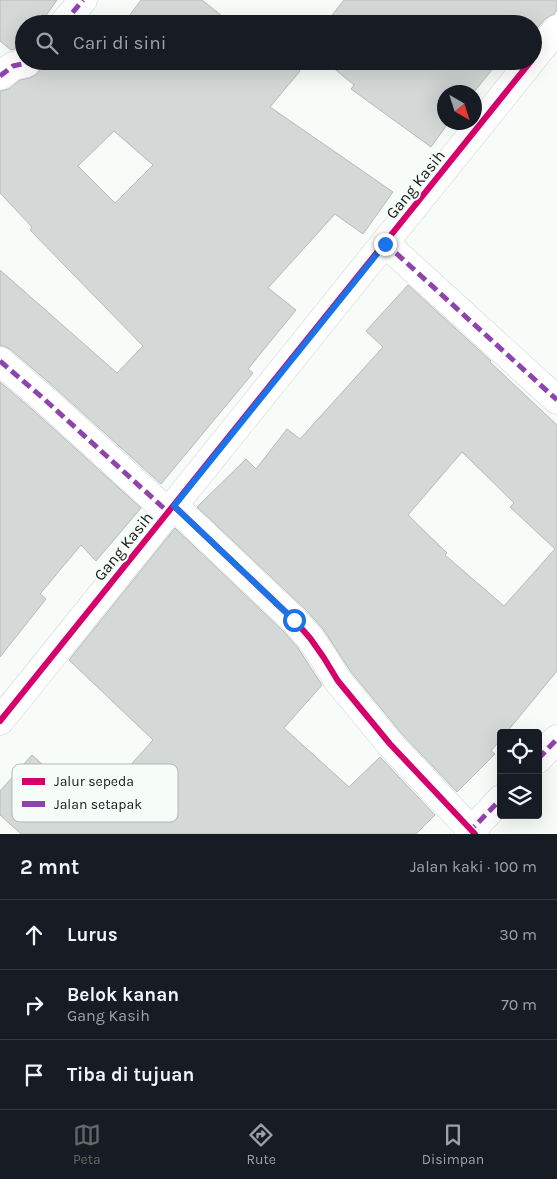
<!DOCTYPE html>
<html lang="id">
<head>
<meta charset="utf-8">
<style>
  :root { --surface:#171b24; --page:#242831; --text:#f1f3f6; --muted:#9ea1a6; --line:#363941; --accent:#656866 }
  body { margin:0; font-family:Karla,sans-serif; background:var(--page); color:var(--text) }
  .controls { position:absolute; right:15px; bottom:15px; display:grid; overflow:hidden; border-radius:5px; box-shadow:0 5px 20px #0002 }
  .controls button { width:45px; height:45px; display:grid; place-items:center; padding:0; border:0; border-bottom:1px solid var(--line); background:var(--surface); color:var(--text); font:25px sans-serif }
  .compass { position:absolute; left:437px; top:85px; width:45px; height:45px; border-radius:50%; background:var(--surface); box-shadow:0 5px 20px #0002; rotate:141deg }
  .stop { position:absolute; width:15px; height:15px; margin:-11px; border:4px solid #1a73e8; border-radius:50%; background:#fff }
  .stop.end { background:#1a73e8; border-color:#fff; box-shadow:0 1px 5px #0008 }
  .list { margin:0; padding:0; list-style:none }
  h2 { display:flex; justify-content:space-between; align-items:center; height:65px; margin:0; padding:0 20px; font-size:21px }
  h2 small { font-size:16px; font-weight:400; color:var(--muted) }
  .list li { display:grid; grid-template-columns:32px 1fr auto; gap:15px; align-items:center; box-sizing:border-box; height:70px; padding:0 20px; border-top:1px solid var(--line) }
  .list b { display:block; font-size:19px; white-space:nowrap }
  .list p { margin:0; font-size:16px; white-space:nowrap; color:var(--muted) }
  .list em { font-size:16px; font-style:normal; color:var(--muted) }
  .icon { flex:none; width:28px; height:28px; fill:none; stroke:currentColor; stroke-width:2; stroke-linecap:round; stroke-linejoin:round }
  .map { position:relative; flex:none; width:557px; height:834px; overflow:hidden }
  .search { position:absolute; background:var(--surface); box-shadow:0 5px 20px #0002; left:15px; right:15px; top:15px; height:55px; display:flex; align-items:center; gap:12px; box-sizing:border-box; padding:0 18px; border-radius:28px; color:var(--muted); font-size:19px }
  .sheet { height:275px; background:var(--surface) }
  nav { display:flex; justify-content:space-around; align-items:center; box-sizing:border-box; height:70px; border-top:1px solid var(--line); background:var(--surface); font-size:14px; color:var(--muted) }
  nav a { display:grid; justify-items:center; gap:2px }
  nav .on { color:var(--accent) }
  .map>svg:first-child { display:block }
</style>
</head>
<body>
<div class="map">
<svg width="557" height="834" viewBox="0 0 557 834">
  <rect width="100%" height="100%" fill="#f7fcf9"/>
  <g fill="#d4d8d6" stroke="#b7bab8" fill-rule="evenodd">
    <polygon points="0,0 57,0 40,24 24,24 24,46 19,48 11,50 0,41"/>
    <polygon points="141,0 202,0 232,24 123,24"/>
    <polygon points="344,0 557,0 557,10 554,14 545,19 533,33 533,24 325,24"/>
    <path d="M43,61h39l8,7 5,-7h194l11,10 -30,36 123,85 -30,42 -28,-20 -67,74 28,22 -48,59 5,4 -92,111 -107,-97 -44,-38 -7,-3h-3v-76l117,103 26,-27 -113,-116 2,-3 -32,-34v-102l9,-2 11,-9 10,-2 7,-4 6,-8zM114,131l39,34 -38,38 -37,-37z"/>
    <polygon points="325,61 499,61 474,92 444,92 444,122 449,122 431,147 351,89 354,85"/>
    <path d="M408,285l83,76 -1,1 67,63v246l-51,62h-5v6l-10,12 4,3 -38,38 -55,-58 -51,-62 -28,-43 -17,-19 -109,-103 49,-48 10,10 31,-40 13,10 83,-92 -17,-16zM462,452l52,51 -4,4 45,42 -51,57 -59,-51 2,-2 -39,-38z"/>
    <polygon points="0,382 34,411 141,508 96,561 81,545 40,594 46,599 0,657"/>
    <polygon points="175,528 283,631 298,648 322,685 284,728 349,787 380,757 435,815 416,834 21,834 0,815 0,791 32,755 92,808 153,740 69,660"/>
  </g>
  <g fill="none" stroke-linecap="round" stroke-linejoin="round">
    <g stroke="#cfd3d1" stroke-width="29">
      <g id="street">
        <polyline points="63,24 83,0"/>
        <polyline points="533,58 557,29"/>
        <polyline points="0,76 13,66 26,63 28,61"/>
        <polyline points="385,243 557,400"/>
        <polyline points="0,361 44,399 168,512"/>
        <polyline points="174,506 294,620 310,638 324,658 338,681 390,744 475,834"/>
        <polyline points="0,721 531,61"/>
        <polyline points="538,759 557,739"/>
        <polyline points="468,834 501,799"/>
      </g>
    </g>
    <use href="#street" stroke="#fefffe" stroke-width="28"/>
    <g stroke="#8e44ad" stroke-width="5" stroke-dasharray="10 5" stroke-linecap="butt">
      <polyline points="63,24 83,0"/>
      <polyline points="0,76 13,66 26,63 28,61"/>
      <polyline points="385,243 557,400"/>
      <polyline points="0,361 44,399 168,512"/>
      <polyline points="538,759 557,739"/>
      <polyline points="468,833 501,799"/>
    </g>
    <g stroke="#f6fdf9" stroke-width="9">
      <g id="cycleway">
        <polyline points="174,506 294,620 310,638 324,658 338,681 390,744 475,834"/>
        <polyline points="0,721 531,61"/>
      </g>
    </g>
    <use href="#cycleway" stroke="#d6006c" stroke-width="6"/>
  </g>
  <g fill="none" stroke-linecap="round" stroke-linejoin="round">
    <polyline stroke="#1a73e8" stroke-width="6" points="294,620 174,506 385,244"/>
  </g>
  <g text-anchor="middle" stroke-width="4" stroke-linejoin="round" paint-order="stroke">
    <g font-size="16" fill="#161917" stroke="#f6fdf9">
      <text transform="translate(415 184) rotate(-51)" y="6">Gang Kasih</text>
      <text transform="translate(123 546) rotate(-51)" y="6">Gang Kasih</text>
    </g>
  </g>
  <rect x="12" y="764" width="166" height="58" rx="8" fill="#f6fdf9" stroke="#b3b9b5" stroke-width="1"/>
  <rect x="22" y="778" width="23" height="7" fill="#d6006c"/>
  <rect x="22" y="801" width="23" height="6" fill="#8e44ad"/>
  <g font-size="14" fill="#161917">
    <text x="54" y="786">Jalur sepeda</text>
    <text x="54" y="809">Jalan setapak</text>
  </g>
</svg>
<div class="controls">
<button><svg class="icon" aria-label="locate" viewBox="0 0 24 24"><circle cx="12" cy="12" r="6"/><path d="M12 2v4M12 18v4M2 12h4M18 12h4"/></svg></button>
<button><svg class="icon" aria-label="layers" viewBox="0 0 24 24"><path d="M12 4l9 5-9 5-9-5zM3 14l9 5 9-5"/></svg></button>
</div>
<svg class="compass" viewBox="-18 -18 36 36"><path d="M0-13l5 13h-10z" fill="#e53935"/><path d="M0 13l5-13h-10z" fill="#9ea1a6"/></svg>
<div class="stop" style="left:294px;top:620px"></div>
<div class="stop end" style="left:385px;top:244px"></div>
<div class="search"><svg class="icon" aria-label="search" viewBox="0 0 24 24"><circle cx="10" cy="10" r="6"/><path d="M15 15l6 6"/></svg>Cari di sini</div>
</div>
<section class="sheet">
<h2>2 mnt<small>Jalan kaki · 100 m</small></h2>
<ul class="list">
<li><svg class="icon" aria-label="ahead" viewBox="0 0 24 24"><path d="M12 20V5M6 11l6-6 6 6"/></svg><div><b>Lurus</b></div><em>30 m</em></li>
<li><svg class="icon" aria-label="right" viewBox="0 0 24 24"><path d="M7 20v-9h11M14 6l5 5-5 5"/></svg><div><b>Belok kanan</b><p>Gang Kasih</p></div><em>70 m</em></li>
<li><svg class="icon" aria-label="arrive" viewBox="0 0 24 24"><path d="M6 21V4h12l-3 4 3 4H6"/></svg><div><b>Tiba di tujuan</b></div></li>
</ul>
</section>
<nav>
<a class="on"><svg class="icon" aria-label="map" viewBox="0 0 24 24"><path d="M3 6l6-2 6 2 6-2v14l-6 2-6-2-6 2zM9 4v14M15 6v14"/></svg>Peta</a>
<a><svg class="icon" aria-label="directions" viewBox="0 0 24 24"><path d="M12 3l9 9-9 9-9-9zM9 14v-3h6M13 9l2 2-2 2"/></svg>Rute</a>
<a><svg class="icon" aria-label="saved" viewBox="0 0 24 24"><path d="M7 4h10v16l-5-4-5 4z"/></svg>Disimpan</a>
</nav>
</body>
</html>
